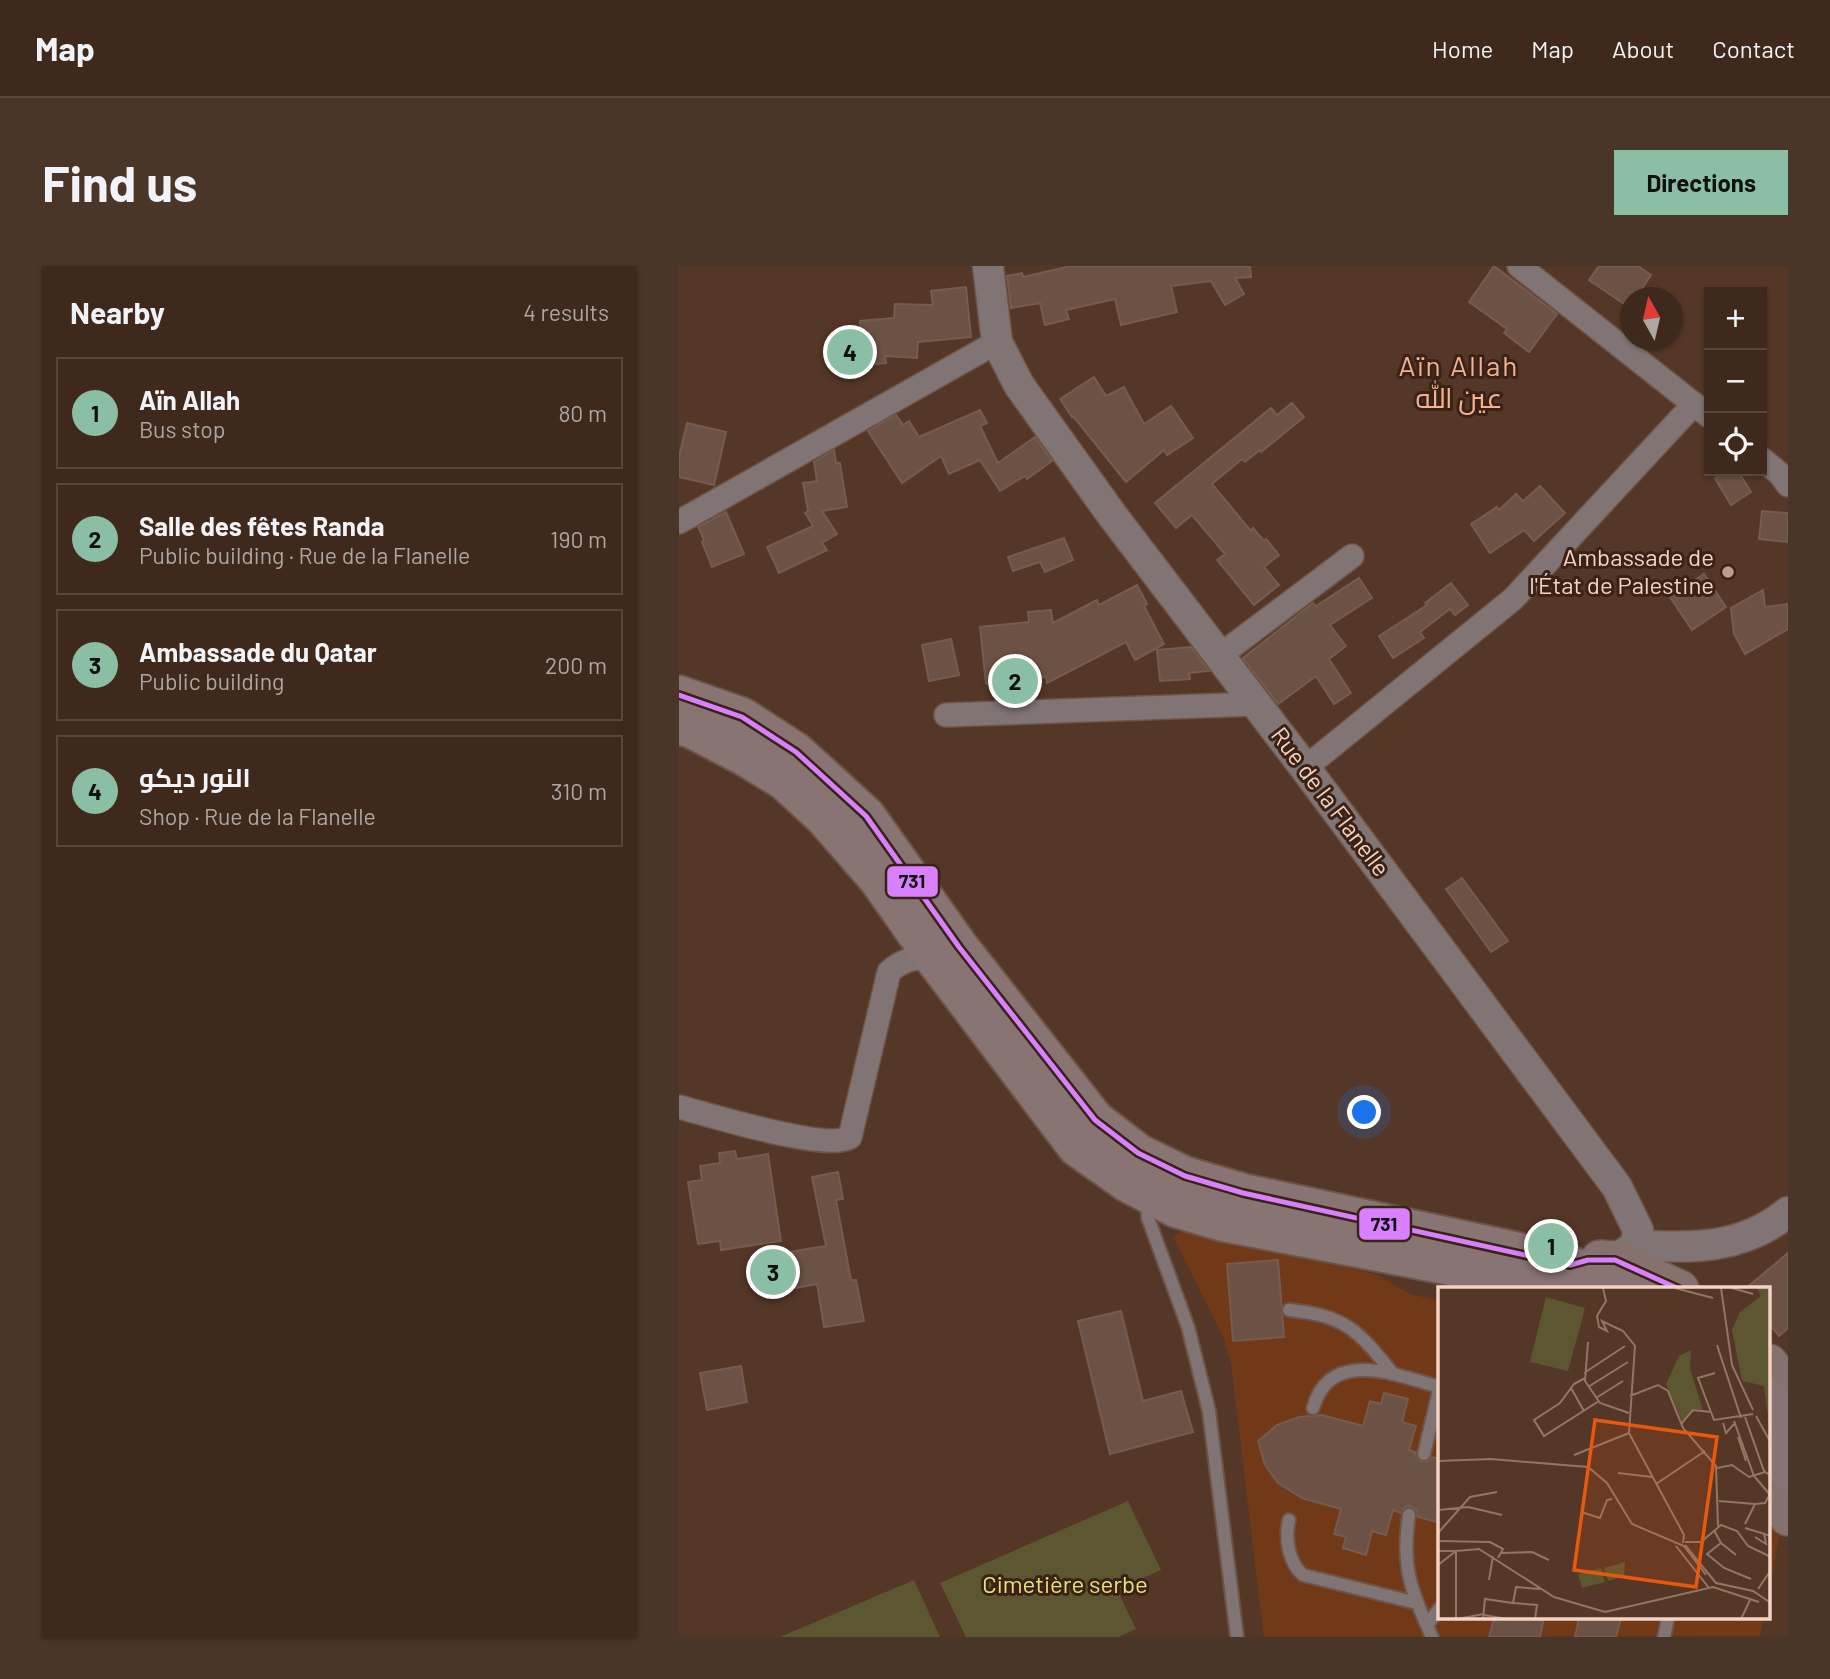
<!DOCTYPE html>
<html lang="en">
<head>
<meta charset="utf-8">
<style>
  :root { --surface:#3f291c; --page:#4a3529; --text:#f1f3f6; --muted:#ada6a3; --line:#58453b; --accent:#8abfa5 }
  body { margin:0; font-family:Barlow,Cairo,sans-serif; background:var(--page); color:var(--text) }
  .controls { position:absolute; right:21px; top:21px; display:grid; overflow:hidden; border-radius:0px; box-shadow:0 2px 5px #0004 }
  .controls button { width:63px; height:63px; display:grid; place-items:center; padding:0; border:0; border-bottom:2px solid var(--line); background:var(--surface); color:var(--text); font:35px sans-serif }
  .compass { position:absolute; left:941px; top:21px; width:63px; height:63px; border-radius:50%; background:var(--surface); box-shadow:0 2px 5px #0004; rotate:352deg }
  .you { position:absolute; left:686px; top:847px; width:24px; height:24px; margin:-18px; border:5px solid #fff; border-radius:50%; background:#1a73e8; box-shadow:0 0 0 10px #1a73e833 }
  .badge { display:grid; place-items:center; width:46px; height:46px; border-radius:50%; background:var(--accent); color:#111; font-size:23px; font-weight:700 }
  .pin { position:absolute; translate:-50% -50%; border:4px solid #fff; box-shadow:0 2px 7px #0006 }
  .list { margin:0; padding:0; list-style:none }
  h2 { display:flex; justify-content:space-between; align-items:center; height:91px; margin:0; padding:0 28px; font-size:30px }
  h2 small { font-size:23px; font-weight:400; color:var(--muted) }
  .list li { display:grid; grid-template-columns:46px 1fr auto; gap:21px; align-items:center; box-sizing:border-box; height:112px; margin:0 14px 14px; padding:0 14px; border:2px solid var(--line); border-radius:0px }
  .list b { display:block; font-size:26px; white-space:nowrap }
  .list p { margin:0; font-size:23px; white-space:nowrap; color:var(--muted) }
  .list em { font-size:23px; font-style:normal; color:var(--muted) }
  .icon { flex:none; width:38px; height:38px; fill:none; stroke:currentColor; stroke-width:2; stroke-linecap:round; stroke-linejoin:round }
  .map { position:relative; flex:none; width:1109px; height:1371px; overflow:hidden; border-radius:0px }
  header { display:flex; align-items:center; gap:42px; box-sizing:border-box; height:98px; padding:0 35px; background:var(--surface); border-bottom:2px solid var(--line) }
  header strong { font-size:33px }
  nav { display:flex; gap:38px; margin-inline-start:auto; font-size:24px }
  .intro { display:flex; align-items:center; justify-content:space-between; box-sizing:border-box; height:168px; padding:0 42px }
  h1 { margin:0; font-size:49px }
  .button { padding:18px 32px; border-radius:0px; background:var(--accent); color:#111; font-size:24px; font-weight:700 }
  main { display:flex; gap:42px; padding:0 42px }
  aside { flex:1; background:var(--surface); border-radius:0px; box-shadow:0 2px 5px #0004 }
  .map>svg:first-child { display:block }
</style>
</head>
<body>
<header>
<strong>Map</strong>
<nav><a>Home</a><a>Map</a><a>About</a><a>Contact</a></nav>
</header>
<div class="intro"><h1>Find us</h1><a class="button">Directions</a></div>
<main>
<aside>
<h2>Nearby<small>4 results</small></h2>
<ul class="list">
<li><span class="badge">1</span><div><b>Aïn Allah</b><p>Bus stop</p></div><em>80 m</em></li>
<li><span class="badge">2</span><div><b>Salle des fêtes Randa</b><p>Public building · Rue de la Flanelle</p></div><em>190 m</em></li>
<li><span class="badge">3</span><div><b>Ambassade du Qatar</b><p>Public building</p></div><em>200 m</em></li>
<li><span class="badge">4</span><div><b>النور ديكو</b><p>Shop · Rue de la Flanelle</p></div><em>310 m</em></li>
</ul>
</aside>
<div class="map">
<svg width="1109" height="1371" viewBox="0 0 1109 1371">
  <rect width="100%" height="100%" fill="#543726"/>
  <g fill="#713918">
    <polygon points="507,964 572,981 697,1008 731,1028 761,1035 761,1352 1085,1352 1081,1370 585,1371 552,1098 544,1071 494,970"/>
    <polygon points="1090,1246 1102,1261 1090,1325"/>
  </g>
  <g fill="#5c5731">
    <polygon points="449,1235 482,1304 438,1324 457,1363 439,1371 287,1371 261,1317"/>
    <polygon points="235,1314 261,1371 101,1371"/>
  </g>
  <g fill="#6b5245" stroke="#755c4f" stroke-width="2">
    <polygon points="392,0 571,0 572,11 556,12 565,28 546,39 532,15 492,20 498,46 442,59 436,33 387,44 390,53 366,59 361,37 332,42 328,10 343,7 344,11"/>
    <polygon points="815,0 878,48 850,86 825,67 828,63 790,36"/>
    <polygon points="920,0 959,0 972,9 959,29 957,28 951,32 948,40 910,14"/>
    <polygon points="287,21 292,71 239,76 238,92 206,90 207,97 186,99 181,55 215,52 216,38 254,39 252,25"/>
    <polygon points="415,111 427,130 445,121 465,158 492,140 514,172 488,189 485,184 447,216 394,150 393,151 381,133"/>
    <polygon points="613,137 625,151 582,186 581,184 566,196 563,193 533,218 572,265 574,262 585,275 587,273 600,289 585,301 600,319 575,339 538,294 546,288 513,249 497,262 476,237 592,142 598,149"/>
    <polygon points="301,144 308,157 301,160 319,197 356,171 373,195 348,213 346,210 321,225 301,194 270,208 262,190 223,217 189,165 217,149 224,159 230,155 240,171"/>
    <polygon points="8,157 47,166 35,219 0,211 0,191"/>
    <polygon points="155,184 157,197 161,197 168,241 143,245 158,268 143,277 148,284 100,307 88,281 134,260 126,247 129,245 124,217 138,215 135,196"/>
    <polygon points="1048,205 1059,205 1072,226 1052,239 1036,212"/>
    <polygon points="861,220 886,247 855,275 845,264 811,287 792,258 818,241 820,244 837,228 844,235"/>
    <polygon points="1083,245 1109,247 1109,276 1080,273"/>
    <polygon points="47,246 65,288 33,301 23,276 25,274 19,261"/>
    <polygon points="385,272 394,294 366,306 361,296 334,305 329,291"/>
    <polygon points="1025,308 1047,341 1013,364 991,331"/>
    <polygon points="680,312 693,332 651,359 667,380 650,393 672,427 655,438 637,410 599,438 564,392 634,337 637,340"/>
    <polygon points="772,317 789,339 776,349 771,343 741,366 745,372 714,392 700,370 748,339 746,337"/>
    <polygon points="458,319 468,338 465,340 485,378 456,394 447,376 368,417 367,411 307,418 301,361 350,356 349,346 372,344 374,357 418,334 420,339"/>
    <polygon points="1084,324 1086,341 1109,338 1109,363 1066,388 1055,368 1052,342"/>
    <polygon points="272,373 280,409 250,415 243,379"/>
    <polygon points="512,381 530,405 510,407 511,413 481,415 478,384"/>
    <polygon points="783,612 829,675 812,686 767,623"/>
    <polygon points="56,885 58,893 89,888 102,975 42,984 41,975 19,978 9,916 23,914 21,900 41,897 40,887"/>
    <polygon points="159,906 164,933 157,934 172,1014 177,1014 185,1055 145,1061 138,1018 110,1023 103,987 147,980 133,911"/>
    <polygon points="1109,987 1109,1062 1100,1070 1090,1058 1090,1023 1066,1023"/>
    <polygon points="599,994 605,1071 554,1075 548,998"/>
    <polygon points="442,1045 464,1135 502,1125 514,1166 431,1188 399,1055"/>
    <polygon points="62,1100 68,1136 28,1144 21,1107"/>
    <polygon points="705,1127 729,1133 723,1156 737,1160 730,1184 736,1186 737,1191 742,1196 748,1196 753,1191 761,1193 761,1257 739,1251 738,1245 732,1240 726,1241 722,1247 714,1244 707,1269 693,1265 687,1289 664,1282 667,1271 655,1268 662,1243 623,1232 599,1217 586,1199 579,1175 598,1159 620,1151 643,1149 684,1160 691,1135 702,1138"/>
    <polygon points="815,1352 865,1352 861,1371 810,1371"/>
    <polygon points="900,1352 942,1352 937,1371 896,1371"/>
  </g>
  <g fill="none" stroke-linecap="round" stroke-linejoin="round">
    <g stroke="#6e5446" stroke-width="16">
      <g id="service">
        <polyline points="468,935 469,952 509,1061 530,1145 558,1371"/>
        <path d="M610,1044c57,6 69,20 104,64"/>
        <path d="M634,1142c17,-61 83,-33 127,-21"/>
        <polyline points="745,1188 761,1120"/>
        <path d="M730,1249c-8,52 2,75 23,122"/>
        <path d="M610,1254c-4,18 -1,42 14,55l114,28"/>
        <polyline points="748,1359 761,1342"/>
        <polyline points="985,1371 989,1352"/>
      </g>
    </g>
    <g stroke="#6e5446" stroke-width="26">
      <g id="minor">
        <polyline points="840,0 1030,150"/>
        <polyline points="1083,193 1101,208 1109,219"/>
        <polyline points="0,256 318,76"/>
        <polyline points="540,390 673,290"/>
        <polyline points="267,449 577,438"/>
        <polyline points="626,502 834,333 1015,138"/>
        <path d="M0,841c31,8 148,45 171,30l39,-165c14,-13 25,-14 44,-15"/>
      </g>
    </g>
    <g stroke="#6e5446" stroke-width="33">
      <g id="tertiary">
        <polyline points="309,0 318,76 340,119 433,249 626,502 938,921 959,964 957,979 936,994"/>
        <path d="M957,979c56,4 107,4 152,-33"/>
      </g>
    </g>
    <g stroke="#6e5446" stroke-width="40">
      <g id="primary">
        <polyline points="921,993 936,994 1001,1023"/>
        <polyline points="1090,1097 1109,1122"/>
        <polyline points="1093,1220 1109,1251"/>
      </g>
    </g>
    <g stroke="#6e5446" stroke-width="42">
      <g id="trunk">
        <polyline points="0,429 63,451 117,486 187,550 280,681 416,854 459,887 506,910 564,927 831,984 929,1010 959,1023"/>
        <polyline points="0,460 11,462 67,491 106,515 145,551 200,614 254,691 398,881 449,917 468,927 497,942 544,956 850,1015 880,1023"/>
        <polyline points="1090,1133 1109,1158"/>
        <polyline points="1090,1176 1109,1205"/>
      </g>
    </g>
    <use href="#service" stroke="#807475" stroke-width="12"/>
    <use href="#minor" stroke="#807475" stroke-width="23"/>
    <use href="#tertiary" stroke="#807475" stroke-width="30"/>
    <use href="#primary" stroke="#85726f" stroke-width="37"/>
    <use href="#trunk" stroke="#887472" stroke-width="38"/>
    <g stroke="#3b2216" stroke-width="10">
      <polyline id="bus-1" points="0,429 63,451 117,486 187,550 280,681 416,854 459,887 506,910 564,927 891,999 909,994 936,994 1000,1023"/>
    </g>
    <use href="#bus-1" stroke="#d880ff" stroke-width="5"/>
  </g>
  <circle fill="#bc9c8c" stroke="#3b2216" stroke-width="2.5" cx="1049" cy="306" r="7"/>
  <g text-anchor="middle" stroke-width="6" stroke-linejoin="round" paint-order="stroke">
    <g font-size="24" fill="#f4d3c3" stroke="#3b2216" text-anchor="end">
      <text x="1035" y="300">Ambassade de<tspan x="1035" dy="28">l'État de Palestine</tspan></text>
    </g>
    <g font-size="24" fill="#f4d3c3" stroke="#3b2216">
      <text transform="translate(651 536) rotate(53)" y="8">Rue de la Flanelle</text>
    </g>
    <g font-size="24" fill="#e5e27d" stroke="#3b2216">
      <text x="386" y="1327">Cimetière serbe</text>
    </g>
    <g font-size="28" letter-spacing="2" fill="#f3b393" stroke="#3b2216">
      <text x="780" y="110">Aïn Allah<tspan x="780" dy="32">عين الله</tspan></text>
    </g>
  </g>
  <g transform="translate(759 1021)">
    <rect width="332" height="332" fill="#543726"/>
    <path d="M319,1h13v144l-6,-46 -22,-5 -10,-51 8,-18 21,-16zM108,10l39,11 -17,63 -38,-9zM253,63l-1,18 13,43 -7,-2 -14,12 -16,-37 13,-28zM187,275l-1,14 -16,5 -4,-13zM163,281l4,14 -23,6 -4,-14z" fill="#5c5731"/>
    <path fill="none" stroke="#947565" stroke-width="2" d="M165,1l3,13 -9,15 2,11 8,4 -5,-10 21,10 12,15 -6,87 55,102 -1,8M237,1l38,10M283,1l11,77 21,45M294,1l21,6M150,55l-3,39 15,22 29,10M279,58l24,73M146,86l41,-27M277,86l-17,5 16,42 39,-6M147,91l-11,6 -14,19 -26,17 10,16 55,-35M150,100l40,-25M133,101l13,23M192,109l28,-11 10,6 15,37 33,38 2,60M158,111l27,-17M318,129l15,27M307,130l19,54 7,5M296,134l20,55 17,20M285,136l3,10 8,-9M243,137l12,-14 18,2M300,150l8,24M136,168l55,-22M0,174l53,-2 97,8 19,16 25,41 52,22 22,29M279,181l15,-3 17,12 16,-5M180,186l34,4M218,197l49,-33M281,214l36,3M0,223l30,-3 34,8M143,225l19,6 7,-18 5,-1M307,237l10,-20 10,-1 5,-9M307,241l26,8M276,243l7,13 15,12M0,246l32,-36 27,-5M317,250l11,7 -2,-11M0,254l52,1 13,7 -5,9M247,255h16l20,-17 16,6 11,15 23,11M283,256l-14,11 17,14 27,11M247,258l31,38 37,8 18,12M238,259l33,42M0,264h18v68M64,266l30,-1 17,8M0,278l18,-14 23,-2 75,48 51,15 108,-25 46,15M51,293l4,-24M320,302l13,-19M75,316l24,2 -2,14M46,328l23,4M19,332l27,-5M45,332l2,-20 28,4 3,-16 24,2M303,332l9,-19"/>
    <path fill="#e8590c" fill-opacity="0.15" stroke="#e8590c" stroke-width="3.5" d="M157,133l122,17 -21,150 -122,-17z"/>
    <rect width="332" height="332" fill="none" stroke="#f4d3c3" stroke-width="3.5"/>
  </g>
  <g stroke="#3b2216" stroke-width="2.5">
    <rect x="207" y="599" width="53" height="33" rx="7" fill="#d880ff"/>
    <rect x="679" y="941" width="53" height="34" rx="7" fill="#d880ff"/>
  </g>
  <g font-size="19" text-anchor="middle" font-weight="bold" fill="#111">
    <text x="233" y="622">731</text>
    <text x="705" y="965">731</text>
  </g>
</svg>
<div class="controls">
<button>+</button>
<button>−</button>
<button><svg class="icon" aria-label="locate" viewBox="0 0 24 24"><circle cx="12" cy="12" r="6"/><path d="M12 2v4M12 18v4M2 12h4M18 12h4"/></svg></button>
</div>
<svg class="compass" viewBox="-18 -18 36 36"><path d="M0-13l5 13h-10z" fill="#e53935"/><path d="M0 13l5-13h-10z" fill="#ada6a3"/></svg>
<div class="you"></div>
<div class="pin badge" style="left:872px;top:980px">1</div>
<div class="pin badge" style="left:336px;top:415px">2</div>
<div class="pin badge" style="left:94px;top:1006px">3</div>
<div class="pin badge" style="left:171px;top:86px">4</div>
</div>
</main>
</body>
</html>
